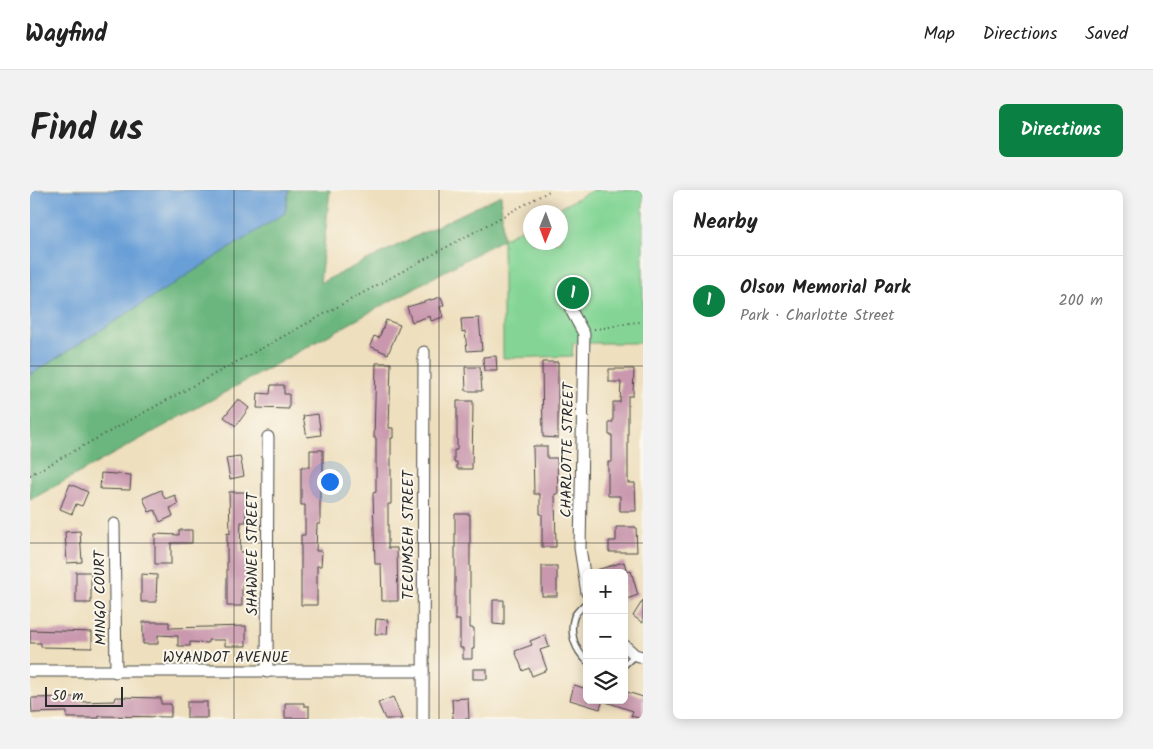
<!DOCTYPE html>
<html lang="en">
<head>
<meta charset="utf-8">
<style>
  :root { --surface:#fff; --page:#f2f2f2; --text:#222; --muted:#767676; --line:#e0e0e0; --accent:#0b8043 }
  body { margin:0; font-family:Kalam,sans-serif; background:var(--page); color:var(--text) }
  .controls { position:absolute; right:15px; bottom:15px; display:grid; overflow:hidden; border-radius:8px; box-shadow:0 2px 12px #0003 }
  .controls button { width:45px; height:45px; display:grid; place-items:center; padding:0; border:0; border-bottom:1px solid var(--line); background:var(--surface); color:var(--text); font:25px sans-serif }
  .compass { position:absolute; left:493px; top:15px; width:45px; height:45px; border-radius:50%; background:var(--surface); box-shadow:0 2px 12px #0003; rotate:181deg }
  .scale { position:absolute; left:15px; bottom:12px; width:78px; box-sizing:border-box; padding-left:5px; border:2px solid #2b2b2b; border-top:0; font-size:14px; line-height:18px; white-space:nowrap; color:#2b2b2b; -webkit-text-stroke:4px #fbf7ec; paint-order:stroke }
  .you { position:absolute; left:299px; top:291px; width:18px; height:18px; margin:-12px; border:4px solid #fff; border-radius:50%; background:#1a73e8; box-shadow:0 0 0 8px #1a73e833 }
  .badge { display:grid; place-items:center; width:32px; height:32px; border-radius:50%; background:var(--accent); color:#fff; font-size:16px; font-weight:700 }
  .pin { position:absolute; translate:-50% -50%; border:2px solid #fff; box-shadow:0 1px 5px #0006 }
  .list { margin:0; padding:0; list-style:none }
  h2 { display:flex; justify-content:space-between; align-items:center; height:65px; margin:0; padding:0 20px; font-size:21px }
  h2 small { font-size:16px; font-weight:400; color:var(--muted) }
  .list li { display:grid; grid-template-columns:32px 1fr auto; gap:15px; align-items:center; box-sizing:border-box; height:90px; padding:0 20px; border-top:1px solid var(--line) }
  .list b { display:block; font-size:19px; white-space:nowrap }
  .list p { margin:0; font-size:16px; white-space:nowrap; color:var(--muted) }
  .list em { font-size:16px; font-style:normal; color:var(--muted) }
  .icon { flex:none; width:28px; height:28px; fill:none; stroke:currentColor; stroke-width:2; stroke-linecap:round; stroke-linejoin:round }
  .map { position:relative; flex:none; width:613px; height:529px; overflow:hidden; border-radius:8px }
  header { display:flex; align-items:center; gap:30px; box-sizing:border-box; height:70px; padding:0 25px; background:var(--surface); border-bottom:1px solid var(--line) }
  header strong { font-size:24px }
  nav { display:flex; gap:28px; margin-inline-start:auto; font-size:18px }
  .intro { display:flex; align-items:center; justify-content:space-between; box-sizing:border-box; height:120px; padding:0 30px }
  h1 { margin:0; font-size:35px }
  .button { padding:12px 22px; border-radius:8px; background:var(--accent); color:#fff; font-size:18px; font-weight:700 }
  main { display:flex; gap:30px; padding:0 30px }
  aside { flex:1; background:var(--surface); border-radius:8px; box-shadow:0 2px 12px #0003 }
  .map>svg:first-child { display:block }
</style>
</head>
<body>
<header>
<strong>Wayfind</strong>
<nav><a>Map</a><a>Directions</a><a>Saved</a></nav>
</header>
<div class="intro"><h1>Find us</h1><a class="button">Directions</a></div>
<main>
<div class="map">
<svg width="613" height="529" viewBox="0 0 613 529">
  <rect width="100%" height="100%" fill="#fbf7ec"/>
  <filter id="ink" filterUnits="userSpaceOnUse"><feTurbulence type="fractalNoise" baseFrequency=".02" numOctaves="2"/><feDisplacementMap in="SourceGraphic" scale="10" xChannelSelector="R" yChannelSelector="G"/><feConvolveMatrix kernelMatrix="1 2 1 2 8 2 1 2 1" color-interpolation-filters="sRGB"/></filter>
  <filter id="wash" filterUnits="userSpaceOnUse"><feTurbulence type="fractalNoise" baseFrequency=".0096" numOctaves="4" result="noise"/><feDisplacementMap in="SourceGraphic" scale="20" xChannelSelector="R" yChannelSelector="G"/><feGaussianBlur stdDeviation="1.12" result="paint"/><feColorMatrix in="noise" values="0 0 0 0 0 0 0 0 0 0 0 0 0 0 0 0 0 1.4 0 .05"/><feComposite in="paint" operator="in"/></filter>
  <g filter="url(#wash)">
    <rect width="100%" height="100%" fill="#eedfbe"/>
    <polygon fill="#84d595" stroke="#588060" points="563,0 613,0 613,153 543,153 542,166 473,168 473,49 500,34 500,52 530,52 530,22 522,22"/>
    <polygon fill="#6bb67e" stroke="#4b7054" points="0,0 300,0 290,93 471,5 473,49 0,310"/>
    <polygon fill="#699fd7" stroke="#4a6581" points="0,0 259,0 255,23 0,185"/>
    <g id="blocks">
      <g fill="#c998ae">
        <polygon points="411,107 414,115 410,117 413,127 401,131 400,126 382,132 377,117"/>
        <polygon points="449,128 452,160 437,161 435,141 432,142 431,129"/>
        <polygon points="356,130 370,135 358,164 340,156 344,146 349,148"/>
        <polygon points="466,166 467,181 454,181 453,167"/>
        <polygon points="512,172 528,172 528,248 513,247"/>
        <polygon points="346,173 361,173 359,238 363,238 363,248 361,248 361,314 358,314 358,358 367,358 368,411 352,411 351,374 345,374 343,303 346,302 346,248 344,248"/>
        <polygon points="435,177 450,177 452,201 436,201"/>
        <polygon points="579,179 604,179 603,206 598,206 598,293 605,293 606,321 590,321 590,306 578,306 578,272 582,272 582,245 579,245 579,232 583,232 583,212 590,212 591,192 579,192"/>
        <polygon points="241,195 254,195 254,204 259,204 259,219 227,218 228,203 240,204"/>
        <polygon points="208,209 219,218 206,236 194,227"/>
        <polygon points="427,211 443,211 442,279 427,279 427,272 424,272 424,260 427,260"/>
        <polygon points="288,224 291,245 277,247 273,226"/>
        <polygon points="503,256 517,256 517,268 527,268 528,304 525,304 526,357 512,357 512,324 510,324 510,304 504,304"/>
        <polygon points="280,260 293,260 293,292 290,292 290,334 287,334 286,361 292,361 291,376 287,376 287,415 271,415 271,345 275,345 275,315 271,315 271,277 280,277"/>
        <polygon points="210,266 214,286 200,289 196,268"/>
        <polygon points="71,283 101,285 100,300 70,299"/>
        <polygon points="40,294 58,302 52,316 46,314 42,324 30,319"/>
        <polygon points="131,300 135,309 145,305 148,315 140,318 143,326 130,332 125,320 119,322 113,308"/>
        <polygon points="199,302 215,302 216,332 211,332 210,362 215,362 216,383 216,395 212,395 212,416 197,416 197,343 200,344"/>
        <polygon points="425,324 440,324 440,438 444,438 444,459 442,459 442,469 433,469 433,458 430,458 430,430 425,430"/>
        <polygon points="586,337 606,337 607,362 579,362 579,351 586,351"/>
        <polygon points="149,340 162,340 162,353 141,353 141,374 125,374 125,344 149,345"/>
        <polygon points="50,341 52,372 37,373 35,342"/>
        <polygon points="594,372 597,382 601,381 608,405 594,410 595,383 567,383 566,380"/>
        <rect x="512" y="376" width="15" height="30"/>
        <rect x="46" y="382" width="15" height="31"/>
        <polygon points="111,384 127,385 126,412 111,412"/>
        <polygon points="463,410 474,410 474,435 463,434"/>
        <polygon points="613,410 613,433 603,426"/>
        <polygon points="346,429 358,430 357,444 345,444"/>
        <polygon points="113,432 139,432 139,438 216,436 216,456 195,456 195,450 178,450 178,453 160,452 160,456 148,456 148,446 128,445 128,454 113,454"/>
        <polygon points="0,440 62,442 62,458 11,457 11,453 0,453"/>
        <polygon points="515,445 519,457 510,460 517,480 502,486 499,478 493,481 485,461 502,455 500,451"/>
        <rect x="443" y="479" width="14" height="10"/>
        <polygon points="544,495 557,499 557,510 573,510 570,519 540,510"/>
        <polygon points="594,501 613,507 613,529 601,526 603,521 576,512 576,510 594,510"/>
        <polygon points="49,507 49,512 85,511 86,507 131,508 131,514 141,514 141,527 69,526 69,528 37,528 37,522 2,523 1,508"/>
        <polygon points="363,507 372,529 355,529 348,513"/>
        <polygon points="438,508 439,529 423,529 422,509"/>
        <rect x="157" y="512" width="20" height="16"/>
        <polygon points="255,513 274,513 274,516 279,516 279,528 255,528"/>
      </g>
    </g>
  </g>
  <g filter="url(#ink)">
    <use href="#blocks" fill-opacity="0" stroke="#484641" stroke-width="1"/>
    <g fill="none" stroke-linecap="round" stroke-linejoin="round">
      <g stroke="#484641" stroke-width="8">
        <g id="lane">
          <path d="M557,412c-4,4 -11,10 -13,15 -5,16 1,33 13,44"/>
          <polyline points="594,475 605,465"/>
        </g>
      </g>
      <g stroke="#484641" stroke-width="13">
        <g id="street">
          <polyline points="541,120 554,144 550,358 557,403"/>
          <polyline points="84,334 86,482"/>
          <polyline points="594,455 605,465 613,467"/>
          <polyline points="0,481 393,481"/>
          <polyline points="237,482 238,247"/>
          <polyline points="393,529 394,162"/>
        </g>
      </g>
      <g stroke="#484641" stroke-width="2" stroke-dasharray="1 4" stroke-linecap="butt">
        <path d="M564,139c17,-1 32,-7 49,-7"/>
        <polyline points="0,285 521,0"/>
      </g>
      <use href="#lane" stroke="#fff" stroke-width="5.5"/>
      <use href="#street" stroke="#fff" stroke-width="11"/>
    </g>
  </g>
  <path fill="none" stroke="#2b2b2b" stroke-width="1" stroke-opacity="0.55" d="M204,0v529M409,0v529M0,176h613M0,353h613"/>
  <g text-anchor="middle" stroke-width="4" stroke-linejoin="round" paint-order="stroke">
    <g font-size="15" fill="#2b2b2b" stroke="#fbf7ec">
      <text transform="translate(537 260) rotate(-89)" y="5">CHARLOTTE STREET</text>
      <text transform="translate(378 345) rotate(-90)" y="5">TECUMSEH STREET</text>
      <text transform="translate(222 364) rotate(-90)" y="5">SHAWNEE STREET</text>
      <text transform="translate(70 408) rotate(-91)" y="5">MINGO COURT</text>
      <text x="196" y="472">WYANDOT AVENUE</text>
    </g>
  </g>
</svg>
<div class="controls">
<button>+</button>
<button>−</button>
<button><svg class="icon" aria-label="layers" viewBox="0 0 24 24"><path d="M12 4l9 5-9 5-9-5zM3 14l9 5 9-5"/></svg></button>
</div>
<svg class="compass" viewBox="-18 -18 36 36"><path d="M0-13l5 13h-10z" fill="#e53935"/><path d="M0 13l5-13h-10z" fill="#767676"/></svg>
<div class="scale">50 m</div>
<div class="you"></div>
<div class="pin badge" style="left:543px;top:103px">1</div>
</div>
<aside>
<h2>Nearby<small></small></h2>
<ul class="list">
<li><span class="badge">1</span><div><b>Olson Memorial Park</b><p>Park · Charlotte Street</p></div><em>200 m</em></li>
</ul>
</aside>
</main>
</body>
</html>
